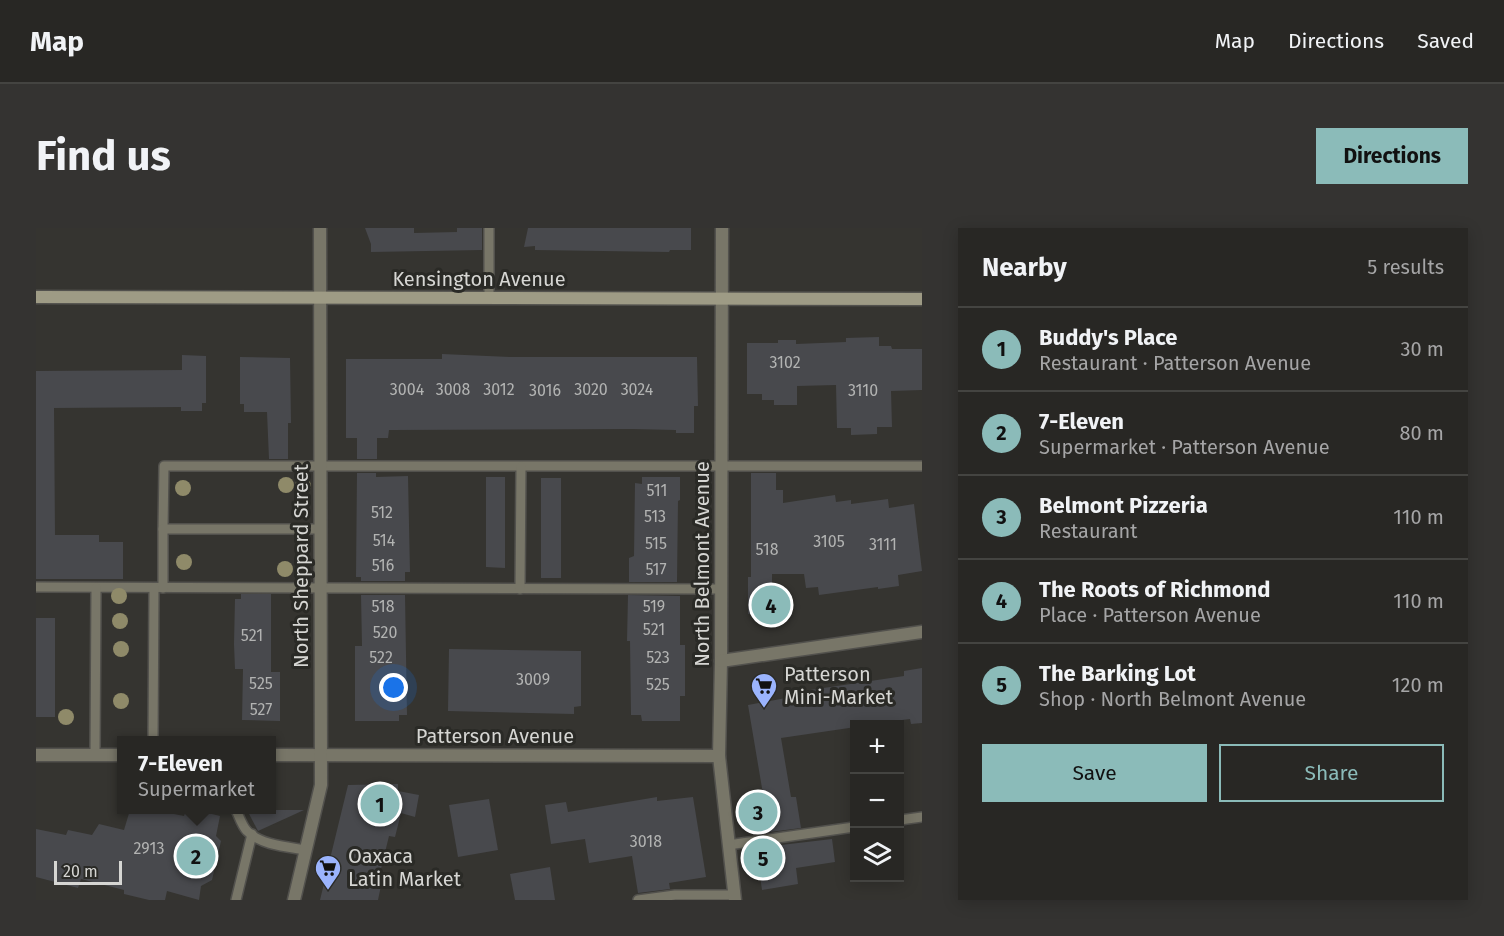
<!DOCTYPE html>
<html lang="en">
<head>
<meta charset="utf-8">
<style>
  :root { --surface:#282724; --page:#343331; --text:#f1f3f6; --muted:#a5a5a6; --line:#444441; --accent:#8bbbb9 }
  body { margin:0; font-family:"Fira Sans",sans-serif; background:var(--page); color:var(--text) }
  .controls { position:absolute; right:18px; bottom:18px; display:grid; overflow:hidden; border-radius:0px; box-shadow:0 3px 15px #0003 }
  .controls button { width:54px; height:54px; display:grid; place-items:center; padding:0; border:0; border-bottom:2px solid var(--line); background:var(--surface); color:var(--text); font:30px sans-serif }
  .scale { position:absolute; left:18px; bottom:15px; width:68px; box-sizing:border-box; padding-left:6px; border:3px solid #d6d6d3; border-top:0; font-size:16px; line-height:21px; white-space:nowrap; color:#d6d6d3; -webkit-text-stroke:4px #2a2a26; paint-order:stroke }
  .you { position:absolute; left:358px; top:460px; width:21px; height:21px; margin:-15px; border:4px solid #fff; border-radius:50%; background:#1a73e8; box-shadow:0 0 0 9px #1a73e833 }
  .badge { display:grid; place-items:center; width:39px; height:39px; border-radius:50%; background:var(--accent); color:#111; font-size:20px; font-weight:700 }
  .pin { position:absolute; translate:-50% -50%; border:3px solid #fff; box-shadow:0 2px 6px #0006 }
  .popup { position:absolute; left:81px; top:508px; width:159px; height:78px; box-sizing:border-box; display:grid; place-content:center; border-radius:0px; background:var(--surface); filter:drop-shadow(0 2px 4px #0005); font-size:20px; white-space:nowrap; color:var(--muted) }
  .popup b { font-size:22px; color:var(--text) }
  .popup::after { content:''; position:absolute; left:50%; top:100%; margin-left:-12px; border:12px solid transparent; border-top-color:var(--surface) }
  .list { margin:0; padding:0; list-style:none }
  h2 { display:flex; justify-content:space-between; align-items:center; height:78px; margin:0; padding:0 24px; font-size:26px }
  h2 small { font-size:20px; font-weight:400; color:var(--muted) }
  .list li { display:grid; grid-template-columns:39px 1fr auto; gap:18px; align-items:center; box-sizing:border-box; height:84px; padding:0 24px; border-top:2px solid var(--line) }
  .list b { display:block; font-size:22px; white-space:nowrap }
  .list p { margin:0; font-size:20px; white-space:nowrap; color:var(--muted) }
  .list em { font-size:20px; font-style:normal; color:var(--muted) }
  .actions { display:flex; gap:12px; padding:18px 24px }
  .actions a { flex:1; padding:14px 0; border:2px solid var(--accent); border-radius:0px; text-align:center; font-size:21px; color:var(--accent) }
  .actions .main { background:var(--accent); color:#111 }
  .icon { flex:none; width:33px; height:33px; fill:none; stroke:currentColor; stroke-width:2; stroke-linecap:round; stroke-linejoin:round }
  .map { position:relative; flex:none; width:886px; height:672px; overflow:hidden; border-radius:0px }
  header { display:flex; align-items:center; gap:36px; box-sizing:border-box; height:84px; padding:0 30px; background:var(--surface); border-bottom:2px solid var(--line) }
  header strong { font-size:28px }
  nav { display:flex; gap:33px; margin-inline-start:auto; font-size:21px }
  .intro { display:flex; align-items:center; justify-content:space-between; box-sizing:border-box; height:144px; padding:0 36px }
  h1 { margin:0; font-size:42px }
  .button { padding:15px 27px; border-radius:0px; background:var(--accent); color:#111; font-size:21px; font-weight:700 }
  main { display:flex; gap:36px; padding:0 36px }
  aside { flex:1; background:var(--surface); border-radius:0px; box-shadow:0 3px 15px #0003 }
  .map>svg:first-child { display:block }
</style>
</head>
<body>
<header>
<strong>Map</strong>
<nav><a>Map</a><a>Directions</a><a>Saved</a></nav>
</header>
<div class="intro"><h1>Find us</h1><a class="button">Directions</a></div>
<main>
<div class="map">
<svg width="886" height="672" viewBox="0 0 886 672">
  <rect width="100%" height="100%" fill="#353430"/>
  <g fill="#48494d">
    <polygon points="329,0 378,0 378,5 421,4 421,0 446,0 446,22 335,24 335,16"/>
    <polygon points="492,0 655,0 655,22 634,22 633,24 499,22 499,18 488,19"/>
    <polygon points="843,109 843,118 855,118 856,121 886,121 886,162 855,163 856,199 841,199 841,206 815,207 815,200 801,200 800,157 761,158 761,177 738,177 738,172 726,172 726,166 711,166 711,115 742,115 742,112 760,112 760,116 810,114 810,110"/>
    <polygon points="406,126 474,129 661,129 662,178 658,178 658,205 640,205 640,202 596,201 353,202 352,210 341,210 341,231 321,231 321,210 310,210 310,131 406,131"/>
    <polygon points="146,127 170,128 170,175 166,175 166,183 145,183 145,179 18,180 19,307 63,307 63,314 87,314 87,351 0,351 0,143 146,142"/>
    <polygon points="204,129 254,130 255,195 252,195 252,231 233,231 231,184 208,184 208,176 204,176"/>
    <polygon points="321,245 340,245 340,249 372,248 374,344 369,344 369,353 325,353 325,349 320,349"/>
    <polygon points="715,245 740,245 740,262 747,262 747,275 799,267 800,274 815,272 815,276 852,271 853,280 878,276 886,343 862,347 863,358 842,361 842,359 783,367 782,359 770,360 768,346 736,346 736,386 712,386 712,349 715,349"/>
    <polygon points="450,249 469,249 469,340 450,339"/>
    <polygon points="606,249 644,249 644,272 642,273 641,354 593,354 593,330 598,328 599,255 606,256"/>
    <rect x="505" y="250" width="20" height="100"/>
    <polygon points="205,366 235,366 235,444 244,444 244,493 206,492 207,441 199,441 198,416 199,371 205,371"/>
    <polygon points="325,367 369,367 371,487 363,487 363,493 319,493 319,418 326,418"/>
    <polygon points="592,367 644,368 644,417 649,417 649,468 644,468 644,493 606,493 605,487 595,487 594,413 591,413"/>
    <rect x="0" y="390" width="19" height="99"/>
    <polygon points="413,421 545,423 545,478 538,479 538,486 412,483"/>
    <polygon points="886,440 886,495 875,496 874,491 834,496 819,496 819,499 813,500 745,510 755,569 760,569 765,600 718,606 713,568 727,566 712,477 755,469 754,465 868,448 868,443"/>
    <polygon points="362,556 362,563 383,567 379,589 365,585 359,609 353,608 342,653 346,653 342,672 284,672 312,557"/>
    <polygon points="621,569 621,573 657,569 670,649 633,655 634,661 602,665 596,628 553,635 549,611 515,616 509,577 530,574 532,584"/>
    <polygon points="453,571 462,622 422,629 413,577"/>
    <polygon points="94,582 118,582 148,588 150,582 160,582 184,588 180,608 185,613 176,652 165,658 163,672 131,663 129,672 113,672 88,666 88,662 45,651 42,660 0,649 0,601 30,607 32,602 56,607 63,596 88,602"/>
    <polygon points="211,582 268,582 222,603"/>
    <polygon points="796,611 799,634 760,640 762,656 726,662 720,620"/>
    <polygon points="514,639 519,672 479,672 474,646"/>
  </g>
  <g fill="none" stroke-linecap="round" stroke-linejoin="round">
    <g stroke="#52514d" stroke-width="12">
      <g id="service">
        <polyline points="453,70 453,0"/>
        <polyline points="127,301 128,238 886,238"/>
        <polyline points="0,359 686,361"/>
        <polyline points="127,360 127,301 285,301"/>
        <polyline points="484,361 485,239"/>
        <polyline points="117,512 118,360"/>
        <polyline points="59,527 60,360"/>
        <path d="M200,582c3,6 6,16 11,21 13,14 41,16 59,19"/>
        <polyline points="864,592 886,589"/>
        <polyline points="692,617 818,599"/>
        <polyline points="200,672 216,606"/>
        <polyline points="602,672 639,667 698,667"/>
      </g>
    </g>
    <g stroke="#52514d" stroke-width="15">
      <g id="minor">
        <polyline points="686,0 685,433 683,528 699,672"/>
        <polyline points="685,433 886,404"/>
        <polyline points="0,527 85,527"/>
        <polyline points="235,527 683,528"/>
        <polyline points="258,672 285,557 284,0"/>
      </g>
    </g>
    <g stroke="#52514d" stroke-width="15">
      <polyline id="secondary" points="0,69 886,71"/>
    </g>
    <use href="#service" stroke="#787668" stroke-width="9"/>
    <use href="#minor" stroke="#787668" stroke-width="12"/>
    <use href="#secondary" stroke="#9e9b85" stroke-width="12"/>
  </g>
  <g fill="#8f8a69">
    <circle cx="250" cy="257" r="8"/>
    <circle cx="267" cy="258" r="8"/>
    <circle cx="147" cy="260" r="8"/>
    <circle cx="148" cy="334" r="8"/>
    <circle cx="249" cy="341" r="8"/>
    <circle cx="83" cy="368" r="8"/>
    <circle cx="84" cy="393" r="8"/>
    <circle cx="85" cy="421" r="8"/>
    <circle cx="85" cy="473" r="8"/>
    <circle cx="30" cy="489" r="8"/>
  </g>
  <defs>
    <g id="supermarket-pin" transform="scale(1.35)"><path d="M0 17L-7.5 6A9.5 9.5 0 1 1 7.5 6Z" fill="#9bb4fd" stroke="#2a2a26"/><path d="M-6-5.5h2.5l.6 2H6L4.5 2H-2.5L-4.4-4H-6ZM-1.5 3.2a1.3 1.3 0 1 0 .1 0ZM3 3.2a1.3 1.3 0 1 0 .1 0Z" fill="#111"/></g>
  </defs>
  <g fill-rule="evenodd">
    <use href="#supermarket-pin" x="728" y="458"/>
    <use href="#supermarket-pin" x="292" y="640"/>
  </g>
  <g text-anchor="middle" stroke-width="6" stroke-linejoin="round" paint-order="stroke">
    <g font-size="16" fill="#b2b3b2">
      <text x="749" y="140">3102</text>
      <text x="371" y="167">3004</text>
      <text x="417" y="167">3008</text>
      <text x="463" y="167">3012</text>
      <text x="555" y="167">3020</text>
      <text x="601" y="167">3024</text>
      <text x="509" y="168">3016</text>
      <text x="827" y="168">3110</text>
      <text x="621" y="268">511</text>
      <text x="346" y="290">512</text>
      <text x="619" y="294">513</text>
      <text x="348" y="318">514</text>
      <text x="793" y="319">3105</text>
      <text x="620" y="321">515</text>
      <text x="847" y="322">3111</text>
      <text x="731" y="327">518</text>
      <text x="347" y="343">516</text>
      <text x="620" y="347">517</text>
      <text x="347" y="384">518</text>
      <text x="618" y="384">519</text>
      <text x="618" y="407">521</text>
      <text x="349" y="410">520</text>
      <text x="216" y="413">521</text>
      <text x="345" y="435">522</text>
      <text x="622" y="435">523</text>
      <text x="497" y="457">3009</text>
      <text x="225" y="461">525</text>
      <text x="622" y="462">525</text>
      <text x="225" y="487">527</text>
      <text x="610" y="619">3018</text>
      <text x="113" y="626">2913</text>
    </g>
    <g font-size="20" fill="#d6d6d3" stroke="#2a2a26">
      <text x="443" y="58">Kensington Avenue</text>
      <text transform="translate(666 336) rotate(-90)" y="7">North Belmont Avenue</text>
      <text transform="translate(265 338) rotate(-90)" y="7">North Sheppard Street</text>
      <text x="459" y="515">Patterson Avenue</text>
    </g>
    <g font-size="20" fill="#d6d6d3" stroke="#2a2a26" text-anchor="start">
      <text x="748" y="453">Patterson<tspan x="748" dy="23">Mini-Market</tspan></text>
      <text x="312" y="635">Oaxaca<tspan x="312" dy="23">Latin Market</tspan></text>
    </g>
  </g>
</svg>
<div class="controls">
<button>+</button>
<button>−</button>
<button><svg class="icon" aria-label="layers" viewBox="0 0 24 24"><path d="M12 4l9 5-9 5-9-5zM3 14l9 5 9-5"/></svg></button>
</div>
<div class="scale">20 m</div>
<div class="you"></div>
<div class="pin badge" style="left:344px;top:576px">1</div>
<div class="pin badge" style="left:160px;top:628px">2</div>
<div class="popup"><b>7-Eleven</b>Supermarket</div>
<div class="pin badge" style="left:722px;top:584px">3</div>
<div class="pin badge" style="left:735px;top:377px">4</div>
<div class="pin badge" style="left:727px;top:630px">5</div>
</div>
<aside>
<h2>Nearby<small>5 results</small></h2>
<ul class="list">
<li><span class="badge">1</span><div><b>Buddy's Place</b><p>Restaurant · Patterson Avenue</p></div><em>30 m</em></li>
<li><span class="badge">2</span><div><b>7-Eleven</b><p>Supermarket · Patterson Avenue</p></div><em>80 m</em></li>
<li><span class="badge">3</span><div><b>Belmont Pizzeria</b><p>Restaurant</p></div><em>110 m</em></li>
<li><span class="badge">4</span><div><b>The Roots of Richmond</b><p>Place · Patterson Avenue</p></div><em>110 m</em></li>
<li><span class="badge">5</span><div><b>The Barking Lot</b><p>Shop · North Belmont Avenue</p></div><em>120 m</em></li>
</ul>
<div class="actions"><a class="main">Save</a><a>Share</a></div>
</aside>
</main>
</body>
</html>
